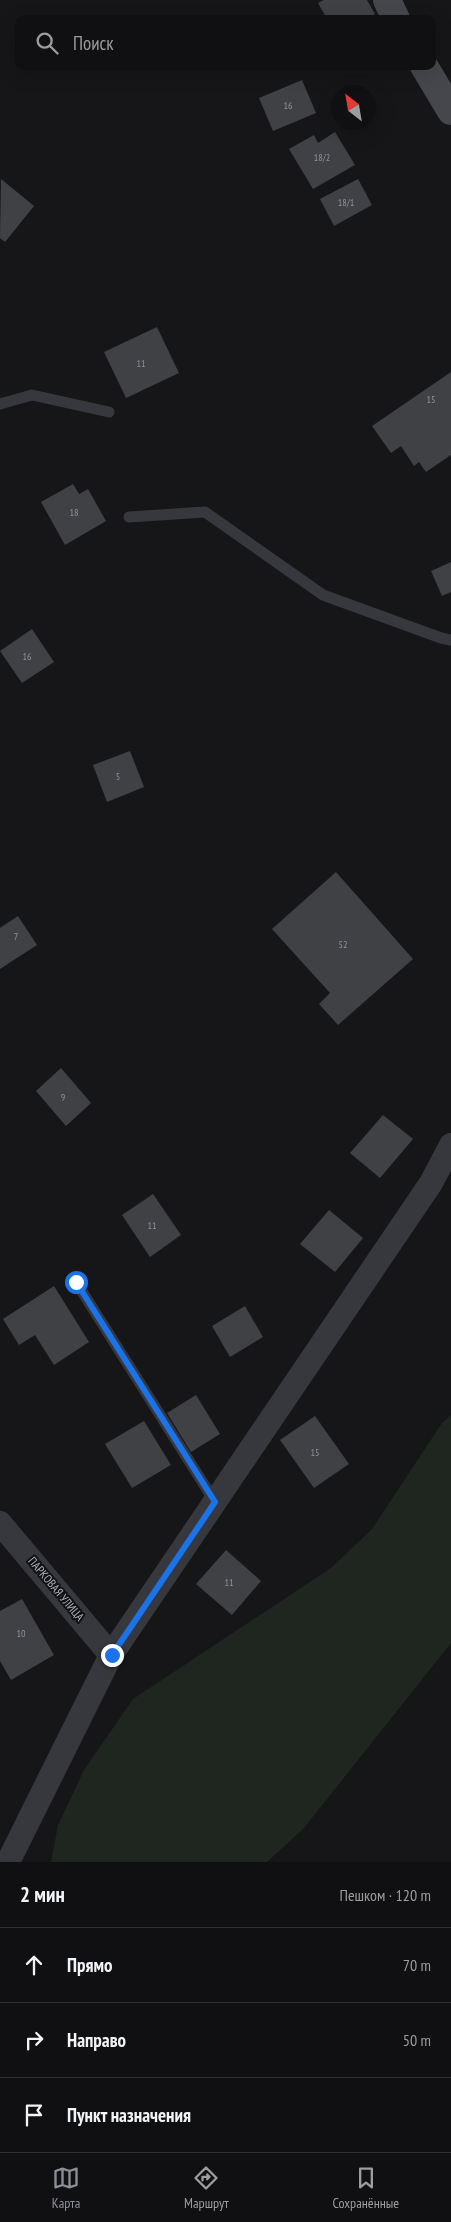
<!DOCTYPE html>
<html lang="ru">
<head>
<meta charset="utf-8">
<style>
  :root { --surface:#101012; --page:#19191b; --text:#f1f3f6; --muted:#9c9d9f; --line:#303032; --accent:#8c9099 }
  body { margin:0; font-family:"PT Sans Narrow",sans-serif; background:var(--page); color:var(--text) }
  .compass { position:absolute; left:331px; top:85px; width:45px; height:45px; border-radius:50%; background:var(--surface); box-shadow:0 5px 20px #0002; rotate:329deg }
  .stop { position:absolute; width:15px; height:15px; margin:-11px; border:4px solid #1a73e8; border-radius:50%; background:#fff }
  .stop.end { background:#1a73e8; border-color:#fff; box-shadow:0 1px 5px #0008 }
  .list { margin:0; padding:0; list-style:none }
  h2 { display:flex; justify-content:space-between; align-items:center; height:65px; margin:0; padding:0 20px; font-size:21px }
  h2 small { font-size:16px; font-weight:400; color:var(--muted) }
  .list li { display:grid; grid-template-columns:32px 1fr auto; gap:15px; align-items:center; box-sizing:border-box; height:75px; padding:0 20px; border-top:1px solid var(--line) }
  .list b { display:block; font-size:19px; white-space:nowrap }
  .list em { font-size:16px; font-style:normal; color:var(--muted) }
  .icon { flex:none; width:28px; height:28px; fill:none; stroke:currentColor; stroke-width:2; stroke-linecap:round; stroke-linejoin:round }
  .map { position:relative; flex:none; width:451px; height:1862px; overflow:hidden }
  .search { position:absolute; background:var(--surface); box-shadow:0 5px 20px #0002; left:15px; right:15px; top:15px; height:55px; display:flex; align-items:center; gap:12px; box-sizing:border-box; padding:0 18px; border-radius:10px; color:var(--muted); font-size:19px }
  .sheet { height:290px; background:var(--surface) }
  nav { display:flex; justify-content:space-around; align-items:center; box-sizing:border-box; height:70px; border-top:1px solid var(--line); background:var(--surface); font-size:14px; color:var(--muted) }
  nav a { display:grid; justify-items:center; gap:2px }
  nav .on { color:var(--accent) }
  .map>svg:first-child { display:block }
</style>
</head>
<body>
<div class="map">
<svg width="451" height="1862" viewBox="0 0 451 1862">
  <rect width="100%" height="100%" fill="#161618"/>
  <polygon fill="#1e261f" points="451,1415 451,1643 304,1828 267,1862 51,1862 58,1825 84,1770 133,1699 331,1568 372,1529 442,1423"/>
  <g fill="#404145">
    <polygon points="324,0 367,0 375,14 367,19 327,19 318,3"/>
    <polygon points="302,80 316,113 273,131 259,98"/>
    <polygon points="335,132 355,165 313,189 289,149 314,135 318,143"/>
    <polygon points="1,179 34,206 5,242 0,238"/>
    <polygon points="358,179 372,205 334,226 320,199"/>
    <polygon points="157,327 179,373 126,398 104,352"/>
    <polygon points="451,372 451,455 426,472 419,462 414,466 401,446 391,453 372,426"/>
    <polygon points="73,484 79,494 88,489 106,521 65,545 41,502"/>
    <polygon points="451,562 451,592 442,596 431,571"/>
    <polygon points="32,629 54,662 22,683 0,651"/>
    <polygon points="130,751 144,787 107,802 93,765"/>
    <polygon points="336,872 413,959 338,1025 319,1004 330,993 272,929"/>
    <polygon points="18,916 37,945 0,969 0,928"/>
    <polygon points="61,1068 91,1103 66,1126 36,1091"/>
    <polygon points="383,1115 413,1139 380,1178 350,1153"/>
    <polygon points="153,1194 181,1235 150,1257 122,1215"/>
    <polygon points="329,1210 363,1238 335,1272 300,1244"/>
    <polygon points="54,1286 89,1342 54,1365 35,1335 19,1345 3,1319"/>
    <polygon points="245,1306 263,1337 230,1357 212,1326"/>
    <polygon points="196,1395 220,1434 191,1452 167,1413"/>
    <polygon points="315,1416 349,1464 314,1488 280,1440"/>
    <polygon points="144,1421 171,1465 132,1488 105,1444"/>
    <polygon points="226,1550 261,1581 232,1615 196,1584"/>
    <polygon points="22,1599 54,1655 11,1680 0,1661 0,1611"/>
  </g>
  <g fill="none" stroke-linecap="round" stroke-linejoin="round">
    <g stroke="#37383d" stroke-width="11">
      <polyline points="0,404 32,395 109,412"/>
      <polyline points="129,517 205,512 323,595 441,638 451,640"/>
      <polyline points="76,1282 215,1502"/>
    </g>
    <g stroke="#37383d" stroke-width="24">
      <polyline points="0,1523 111,1655"/>
      <polyline points="8,1862 111,1655 431,1183 451,1145"/>
    </g>
    <g stroke="#45474d" stroke-width="28">
      <polyline points="387,0 396,19"/>
      <polyline points="424,66 451,111"/>
    </g>
  </g>
  <g fill="none" stroke-linecap="round" stroke-linejoin="round">
    <polyline stroke="#1a73e8" stroke-width="6" points="76,1282 215,1502 112,1655"/>
  </g>
  <g text-anchor="middle" stroke-width="4" stroke-linejoin="round" paint-order="stroke">
    <g font-size="10" fill="#8e929b">
      <text x="288" y="109">16</text>
      <text x="322" y="161">18/2</text>
      <text x="346" y="206">18/1</text>
      <text x="141" y="367">11</text>
      <text x="431" y="403">15</text>
      <text x="74" y="516">18</text>
      <text x="27" y="660">16</text>
      <text x="118" y="780">5</text>
      <text x="16" y="940">7</text>
      <text x="343" y="948">52</text>
      <text x="63" y="1101">9</text>
      <text x="152" y="1229">11</text>
      <text x="315" y="1456">15</text>
      <text x="229" y="1586">11</text>
      <text x="21" y="1637">10</text>
    </g>
    <g font-size="12" fill="#a8adb8" stroke="#111113">
      <text transform="translate(56 1589) rotate(50)" y="4">ПАРКОВАЯ УЛИЦА</text>
    </g>
  </g>
</svg>
<svg class="compass" viewBox="-18 -18 36 36"><path d="M0-13l5 13h-10z" fill="#e53935"/><path d="M0 13l5-13h-10z" fill="#9c9d9f"/></svg>
<div class="stop" style="left:76px;top:1282px"></div>
<div class="stop end" style="left:112px;top:1655px"></div>
<div class="search"><svg class="icon" aria-label="search" viewBox="0 0 24 24"><circle cx="10" cy="10" r="6"/><path d="M15 15l6 6"/></svg>Поиск</div>
</div>
<section class="sheet">
<h2>2 мин<small>Пешком · 120 m</small></h2>
<ul class="list">
<li><svg class="icon" aria-label="ahead" viewBox="0 0 24 24"><path d="M12 20V5M6 11l6-6 6 6"/></svg><div><b>Прямо</b></div><em>70 m</em></li>
<li><svg class="icon" aria-label="right" viewBox="0 0 24 24"><path d="M7 20v-9h11M14 6l5 5-5 5"/></svg><div><b>Направо</b></div><em>50 m</em></li>
<li><svg class="icon" aria-label="arrive" viewBox="0 0 24 24"><path d="M6 21V4h12l-3 4 3 4H6"/></svg><div><b>Пункт назначения</b></div></li>
</ul>
</section>
<nav>
<a class="on"><svg class="icon" aria-label="map" viewBox="0 0 24 24"><path d="M3 6l6-2 6 2 6-2v14l-6 2-6-2-6 2zM9 4v14M15 6v14"/></svg>Карта</a>
<a><svg class="icon" aria-label="directions" viewBox="0 0 24 24"><path d="M12 3l9 9-9 9-9-9zM9 14v-3h6M13 9l2 2-2 2"/></svg>Маршрут</a>
<a><svg class="icon" aria-label="saved" viewBox="0 0 24 24"><path d="M7 4h10v16l-5-4-5 4z"/></svg>Сохранённые</a>
</nav>
</body>
</html>
